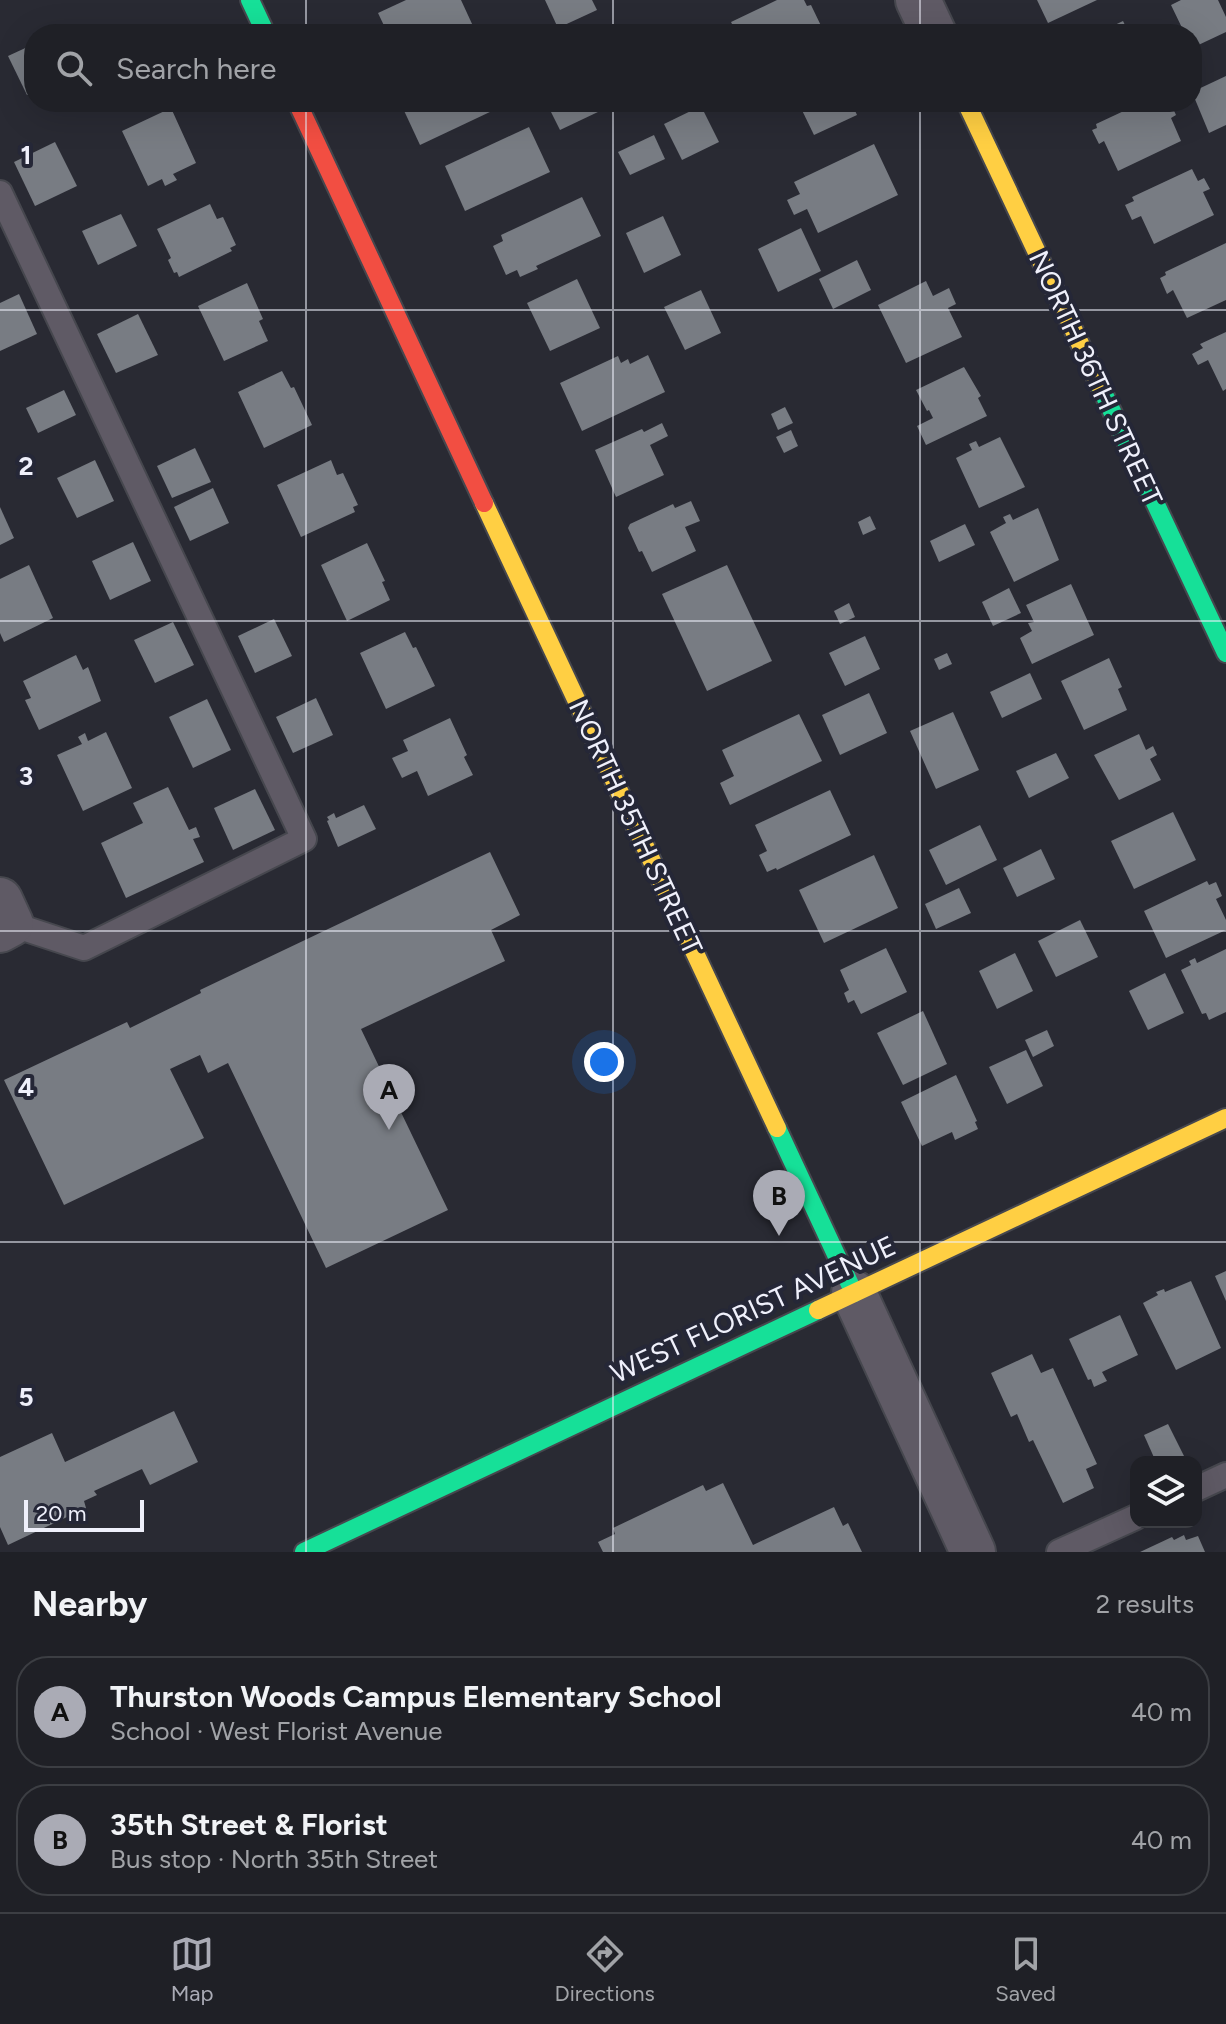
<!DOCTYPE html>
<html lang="en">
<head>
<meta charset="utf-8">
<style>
  :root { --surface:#1f2026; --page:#27282e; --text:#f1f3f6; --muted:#a1a3a7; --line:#3c3e43; --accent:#aaabb5 }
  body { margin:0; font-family:Figtree,sans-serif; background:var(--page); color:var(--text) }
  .controls { position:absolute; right:24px; bottom:24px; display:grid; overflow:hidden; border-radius:16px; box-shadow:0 8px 32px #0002 }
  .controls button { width:72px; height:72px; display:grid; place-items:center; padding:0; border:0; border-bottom:2px solid var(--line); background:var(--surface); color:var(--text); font:40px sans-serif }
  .scale { position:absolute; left:24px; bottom:20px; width:120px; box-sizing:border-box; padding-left:8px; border:4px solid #eff0fb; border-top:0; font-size:22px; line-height:28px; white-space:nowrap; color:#eff0fb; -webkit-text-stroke:6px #252737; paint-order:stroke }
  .you { position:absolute; left:604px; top:1062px; width:28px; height:28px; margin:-20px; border:6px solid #fff; border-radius:50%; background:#1a73e8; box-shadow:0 0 0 12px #1a73e833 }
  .badge { display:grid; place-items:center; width:52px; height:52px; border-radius:50%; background:var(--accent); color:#111; font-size:26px; font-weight:700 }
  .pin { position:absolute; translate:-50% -66px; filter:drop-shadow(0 2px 4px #0008) }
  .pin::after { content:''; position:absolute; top:42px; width:28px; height:24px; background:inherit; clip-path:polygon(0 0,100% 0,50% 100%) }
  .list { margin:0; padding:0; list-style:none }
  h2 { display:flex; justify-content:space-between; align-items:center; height:104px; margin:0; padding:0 32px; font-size:34px }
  h2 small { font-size:26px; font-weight:400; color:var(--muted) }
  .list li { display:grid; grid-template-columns:52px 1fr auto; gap:24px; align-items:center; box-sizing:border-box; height:112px; margin:0 16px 16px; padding:0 16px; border:2px solid var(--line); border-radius:32px }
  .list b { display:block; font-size:30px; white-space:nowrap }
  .list p { margin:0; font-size:26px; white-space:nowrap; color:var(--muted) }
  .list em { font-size:26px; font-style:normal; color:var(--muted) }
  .icon { flex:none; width:44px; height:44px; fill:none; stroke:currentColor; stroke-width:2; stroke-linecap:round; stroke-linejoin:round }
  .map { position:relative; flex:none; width:1226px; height:1552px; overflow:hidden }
  .search { position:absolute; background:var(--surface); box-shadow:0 8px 32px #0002; left:24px; right:24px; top:24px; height:88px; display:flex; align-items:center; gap:20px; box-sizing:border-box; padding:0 28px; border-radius:32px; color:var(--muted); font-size:30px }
  .sheet { height:360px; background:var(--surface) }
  nav { display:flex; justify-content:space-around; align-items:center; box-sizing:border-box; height:112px; border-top:2px solid var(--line); background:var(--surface); font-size:22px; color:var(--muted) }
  nav a { display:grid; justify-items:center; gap:4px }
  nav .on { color:var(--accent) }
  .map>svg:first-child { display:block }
</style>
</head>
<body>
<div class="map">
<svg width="1226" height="1552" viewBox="0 0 1226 1552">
  <rect width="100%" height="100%" fill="#292a33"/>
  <g fill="#787c83">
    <polygon points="406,0 461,0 473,26 456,34 388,34 378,13"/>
    <polygon points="545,0 592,0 597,10 558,28"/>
    <polygon points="777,0 804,0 807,6 811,5 825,34 737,34 731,22"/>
    <polygon points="1037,0 1097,0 1048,23"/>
    <polygon points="1181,0 1218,0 1226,17 1226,32 1192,48 1192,34 1185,34 1171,5"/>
    <polygon points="1123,21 1129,33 1136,30 1138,34 1096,34"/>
    <polygon points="34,44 34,92 27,95 8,56"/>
    <polygon points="1226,76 1226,125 1209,133 1192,92"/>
    <polygon points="400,102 511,102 420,145"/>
    <polygon points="546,102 619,102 560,130"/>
    <polygon points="798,102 851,102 857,115 814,135"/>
    <polygon points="1143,102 1163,102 1164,104 1170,102 1176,115 1171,118 1181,141 1118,171 1104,141 1099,144 1092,130 1097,128 1096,124"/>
    <polygon points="701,106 719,142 682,160 664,124"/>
    <polygon points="171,108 196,163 173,174 177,180 165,186 162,179 148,186 122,131"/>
    <polygon points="529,127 550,172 465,211 445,166"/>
    <polygon points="654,135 665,159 630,175 618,152"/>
    <polygon points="55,142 77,186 35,206 14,162"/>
    <polygon points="874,144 898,195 818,233 807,209 794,215 787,200 800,194 794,182"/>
    <polygon points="1192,169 1198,181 1204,178 1210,189 1203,192 1214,215 1154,244 1141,216 1132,220 1125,205 1134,201 1132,197"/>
    <polygon points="582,197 601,236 536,266 538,269 520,277 517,270 506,275 493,246 503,241 501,235"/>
    <polygon points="210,204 217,219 223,217 236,245 230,248 232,251 179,277 177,272 174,273 168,260 171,258 157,229"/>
    <polygon points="121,214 137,246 98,265 82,231"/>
    <polygon points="663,216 681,255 644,273 626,233"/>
    <polygon points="801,228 821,271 778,292 758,249"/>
    <polygon points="1226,243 1226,300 1187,318 1173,290 1167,294 1160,278 1166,275 1165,272"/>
    <polygon points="857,260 871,290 833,309 819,279"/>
    <polygon points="577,279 600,328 550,351 527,303"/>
    <polygon points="926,281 933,296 949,288 956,304 948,308 962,337 906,363 878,305"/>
    <polygon points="247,283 263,319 259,321 268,341 224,361 198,306"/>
    <polygon points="701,290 721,333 685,350 664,307"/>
    <polygon points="19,294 37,334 0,351 0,303"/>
    <polygon points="138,314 158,355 116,373 97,334"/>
    <polygon points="1226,332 1226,389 1223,391 1208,360 1198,365 1192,354 1203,348 1200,344"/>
    <polygon points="648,355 665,392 582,431 560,383 618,356 621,363 628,359 630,364"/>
    <polygon points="964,367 981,396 978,398 987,416 926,445 917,426 933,418 929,410 927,411 916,390"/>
    <polygon points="282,371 291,388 294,387 312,425 264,448 238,392"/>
    <polygon points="64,390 76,415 38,433 26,408"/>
    <polygon points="785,407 793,423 778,430 771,414"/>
    <polygon points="662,423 668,436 650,445 664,475 616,497 595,450 642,429 644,432"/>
    <polygon points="791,430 798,446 784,453 776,437"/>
    <polygon points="1000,437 1025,487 979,508 956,458 972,450 969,444 976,441 979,447"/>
    <polygon points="195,448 211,482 172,498 157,466"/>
    <polygon points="95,460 114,501 77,518 57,478"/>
    <polygon points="331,460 337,475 343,473 358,505 353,507 355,512 301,537 277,485"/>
    <polygon points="213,488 229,523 190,541 174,507"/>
    <polygon points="691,501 700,521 685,527 696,551 652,572 642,551 639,552 628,528 630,524 673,504 675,508"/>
    <polygon points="0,507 14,538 0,545"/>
    <polygon points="1038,508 1059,560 1014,582 990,532 1006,523 1003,517 1010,514 1013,520"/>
    <polygon points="870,516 876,529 863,535 858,522"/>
    <polygon points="965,524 975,545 939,562 930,541"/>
    <polygon points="133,542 151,581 110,600 92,561"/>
    <polygon points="367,543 385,581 382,582 390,600 347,621 321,565"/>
    <polygon points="29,565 53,618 4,642 0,633 0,579"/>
    <polygon points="727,565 772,661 707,691 662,594"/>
    <polygon points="1071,584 1094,635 1032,664 1020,638 1032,631 1028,623 1034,622 1026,605"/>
    <polygon points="1009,588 1021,613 993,626 982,602"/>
    <polygon points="849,603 855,617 840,624 834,611"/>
    <polygon points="274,619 292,656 255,673 238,636"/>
    <polygon points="173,622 194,665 155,683 134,640"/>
    <polygon points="405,632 413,648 416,647 435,686 386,709 360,653"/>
    <polygon points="865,636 880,669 845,686 829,653"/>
    <polygon points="947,653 952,664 939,670 934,659"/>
    <polygon points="76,655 83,670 88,667 101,701 39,730 25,700 31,698 23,681"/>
    <polygon points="1109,658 1122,687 1118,689 1127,710 1084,730 1061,681"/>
    <polygon points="1030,673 1042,699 1002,718 990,692"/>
    <polygon points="869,693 887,733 840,755 822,715"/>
    <polygon points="316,698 333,735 293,753 276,717"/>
    <polygon points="207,699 231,750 193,768 169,717"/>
    <polygon points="953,712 979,770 936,789 910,731"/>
    <polygon points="799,714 822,761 730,805 720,783 734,776 722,750"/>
    <polygon points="450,718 467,755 464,757 473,775 428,796 417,771 402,778 392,758 408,751 403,740"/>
    <polygon points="106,732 132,788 83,811 57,755 82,744 78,737 85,733 88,741"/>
    <polygon points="1139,734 1146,750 1153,746 1157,755 1150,759 1161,780 1119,800 1094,755"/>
    <polygon points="1056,753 1069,778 1029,798 1016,771"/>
    <polygon points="168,787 189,830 196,827 200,837 193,839 204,862 126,898 101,843 143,823 133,803"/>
    <polygon points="255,789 275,830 233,850 214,808"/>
    <polygon points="830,790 851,835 777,870 776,868 767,872 759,855 767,851 755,825"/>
    <polygon points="364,805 376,829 338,847 327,821 329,820 327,817 334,813 336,818"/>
    <polygon points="1173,812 1196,860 1134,889 1111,841"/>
    <polygon points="980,825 997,860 946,885 929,850"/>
    <polygon points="1041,849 1055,879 1017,897 1003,868"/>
    <polygon points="490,852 520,915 491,930 505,961 361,1029 448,1210 326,1268 228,1063 208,1073 200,1055 170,1069 204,1138 64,1205 4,1080 127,1022 130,1028 201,993 200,990"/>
    <polygon points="874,855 898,908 824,943 799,890"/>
    <polygon points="1207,881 1209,885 1216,882 1222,896 1216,899 1226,920 1226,930 1166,958 1144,911"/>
    <polygon points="959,888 971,913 936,929 925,904"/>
    <polygon points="1080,920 1098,957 1056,977 1038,941"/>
    <polygon points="886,948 907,992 861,1014 854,1000 848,1003 844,993 849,990 840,970"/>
    <polygon points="1226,949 1226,1012 1209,1020 1206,1013 1202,1014 1181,970 1191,965 1189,961 1195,958 1197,963"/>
    <polygon points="1015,953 1033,991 997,1009 979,971"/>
    <polygon points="1165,973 1184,1013 1148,1030 1129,991"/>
    <polygon points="923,1011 947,1064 903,1085 877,1033"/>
    <polygon points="1047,1030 1054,1046 1033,1057 1025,1040"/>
    <polygon points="1026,1050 1043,1086 1007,1104 989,1067"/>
    <polygon points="956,1075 977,1121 975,1122 978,1129 955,1140 952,1132 922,1146 901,1102"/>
    <polygon points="1226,1271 1226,1301 1215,1276"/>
    <polygon points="1191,1281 1221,1348 1176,1370 1143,1303 1158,1295 1156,1292 1164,1289 1165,1292"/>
    <polygon points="1120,1315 1138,1355 1102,1372 1107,1381 1094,1387 1091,1379 1088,1380 1069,1339"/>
    <polygon points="1032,1354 1041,1373 1053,1368 1097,1464 1086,1469 1094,1488 1063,1503 1033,1440 1029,1442 1017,1414 1011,1417 991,1373"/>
    <polygon points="174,1411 198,1462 150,1485 142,1469 94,1491 97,1495 84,1501 86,1508 8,1545 0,1527 0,1457 52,1433 65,1462"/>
    <polygon points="1168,1424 1185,1458 1177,1462 1156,1462 1144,1435"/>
    <polygon points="723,1483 753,1545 834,1507 843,1526 848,1523 862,1552 603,1552 598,1542 615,1534 613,1528 703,1485 706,1491"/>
    <polygon points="1184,1535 1186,1540 1198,1536 1205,1552 1140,1552 1172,1537 1174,1540"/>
  </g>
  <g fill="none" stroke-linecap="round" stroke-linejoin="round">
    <g stroke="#46474e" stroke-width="28">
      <g id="lane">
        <polyline points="0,193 304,839 84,948 11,924"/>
        <polyline points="1196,1489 1226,1475"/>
        <polyline points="1059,1552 1136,1517"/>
      </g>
    </g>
    <g stroke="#46474e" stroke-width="48">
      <g id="street">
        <polyline points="918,0 934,34"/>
        <polyline points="0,900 11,924 0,930"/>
        <polyline points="854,1293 973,1552"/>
      </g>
    </g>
    <g stroke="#46474e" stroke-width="22">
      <g id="fast">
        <polyline points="250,0 266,34"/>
        <polyline points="1100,386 1226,653"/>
        <polyline points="777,1128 854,1293"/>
        <polyline points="304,1552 818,1310"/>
      </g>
    </g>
    <g stroke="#46474e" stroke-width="22">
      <g id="slow">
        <polyline points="966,102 1100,386"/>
        <polyline points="484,503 777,1128"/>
        <polyline points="818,1310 1226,1118"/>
      </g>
    </g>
    <g stroke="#46474e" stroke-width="22">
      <polyline id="jam" points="297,102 484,503"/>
    </g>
    <use href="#lane" stroke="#5f5a65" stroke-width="24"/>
    <use href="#street" stroke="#5f5a65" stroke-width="44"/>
    <use href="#fast" stroke="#16e098" stroke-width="18"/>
    <use href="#slow" stroke="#ffcf43" stroke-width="18"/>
    <use href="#jam" stroke="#f24e42" stroke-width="18"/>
  </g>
  <path fill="none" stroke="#eff0fb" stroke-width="2" stroke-opacity="0.55" d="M306,0v34M613,0v34M920,0v34M306,102v1450M613,102v1450M920,102v1450M0,310h1226M0,621h1226M0,931h1226M0,1242h1226"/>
  <g text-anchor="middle" stroke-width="8" stroke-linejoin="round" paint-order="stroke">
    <g font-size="28" fill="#eff0fb" stroke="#252737">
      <text transform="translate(1096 378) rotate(65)" y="10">NORTH 36TH STREET</text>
      <text transform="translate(636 827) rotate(65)" y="10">NORTH 35TH STREET</text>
      <text transform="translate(753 1309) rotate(-25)" y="10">WEST FLORIST AVENUE</text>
    </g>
  </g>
  <g font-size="26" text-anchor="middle" font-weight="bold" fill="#eff0fb" stroke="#252737" stroke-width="8" stroke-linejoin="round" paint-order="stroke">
    <text x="26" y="164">1</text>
    <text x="26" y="475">2</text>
    <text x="26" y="785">3</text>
    <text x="26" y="1096">4</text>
    <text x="26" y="1406">5</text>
  </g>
</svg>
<div class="controls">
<button><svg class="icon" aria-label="layers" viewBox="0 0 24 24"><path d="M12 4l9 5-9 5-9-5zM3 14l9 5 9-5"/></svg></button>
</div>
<div class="scale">20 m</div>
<div class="you"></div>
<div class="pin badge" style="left:389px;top:1130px">A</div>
<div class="pin badge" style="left:779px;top:1236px">B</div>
<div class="search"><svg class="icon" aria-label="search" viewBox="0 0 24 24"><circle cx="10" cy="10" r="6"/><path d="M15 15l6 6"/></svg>Search here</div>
</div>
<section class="sheet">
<h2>Nearby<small>2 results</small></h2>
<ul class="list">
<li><span class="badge">A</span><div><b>Thurston Woods Campus Elementary School</b><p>School · West Florist Avenue</p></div><em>40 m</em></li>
<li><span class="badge">B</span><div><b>35th Street &amp; Florist</b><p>Bus stop · North 35th Street</p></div><em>40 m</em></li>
</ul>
</section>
<nav>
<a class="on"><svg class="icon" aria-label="map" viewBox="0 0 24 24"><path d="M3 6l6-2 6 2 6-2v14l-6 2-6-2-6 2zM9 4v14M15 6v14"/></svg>Map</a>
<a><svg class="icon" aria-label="directions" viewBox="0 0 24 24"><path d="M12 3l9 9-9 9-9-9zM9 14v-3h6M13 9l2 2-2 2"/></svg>Directions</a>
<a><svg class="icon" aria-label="saved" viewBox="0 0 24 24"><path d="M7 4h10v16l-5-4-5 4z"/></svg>Saved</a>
</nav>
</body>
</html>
